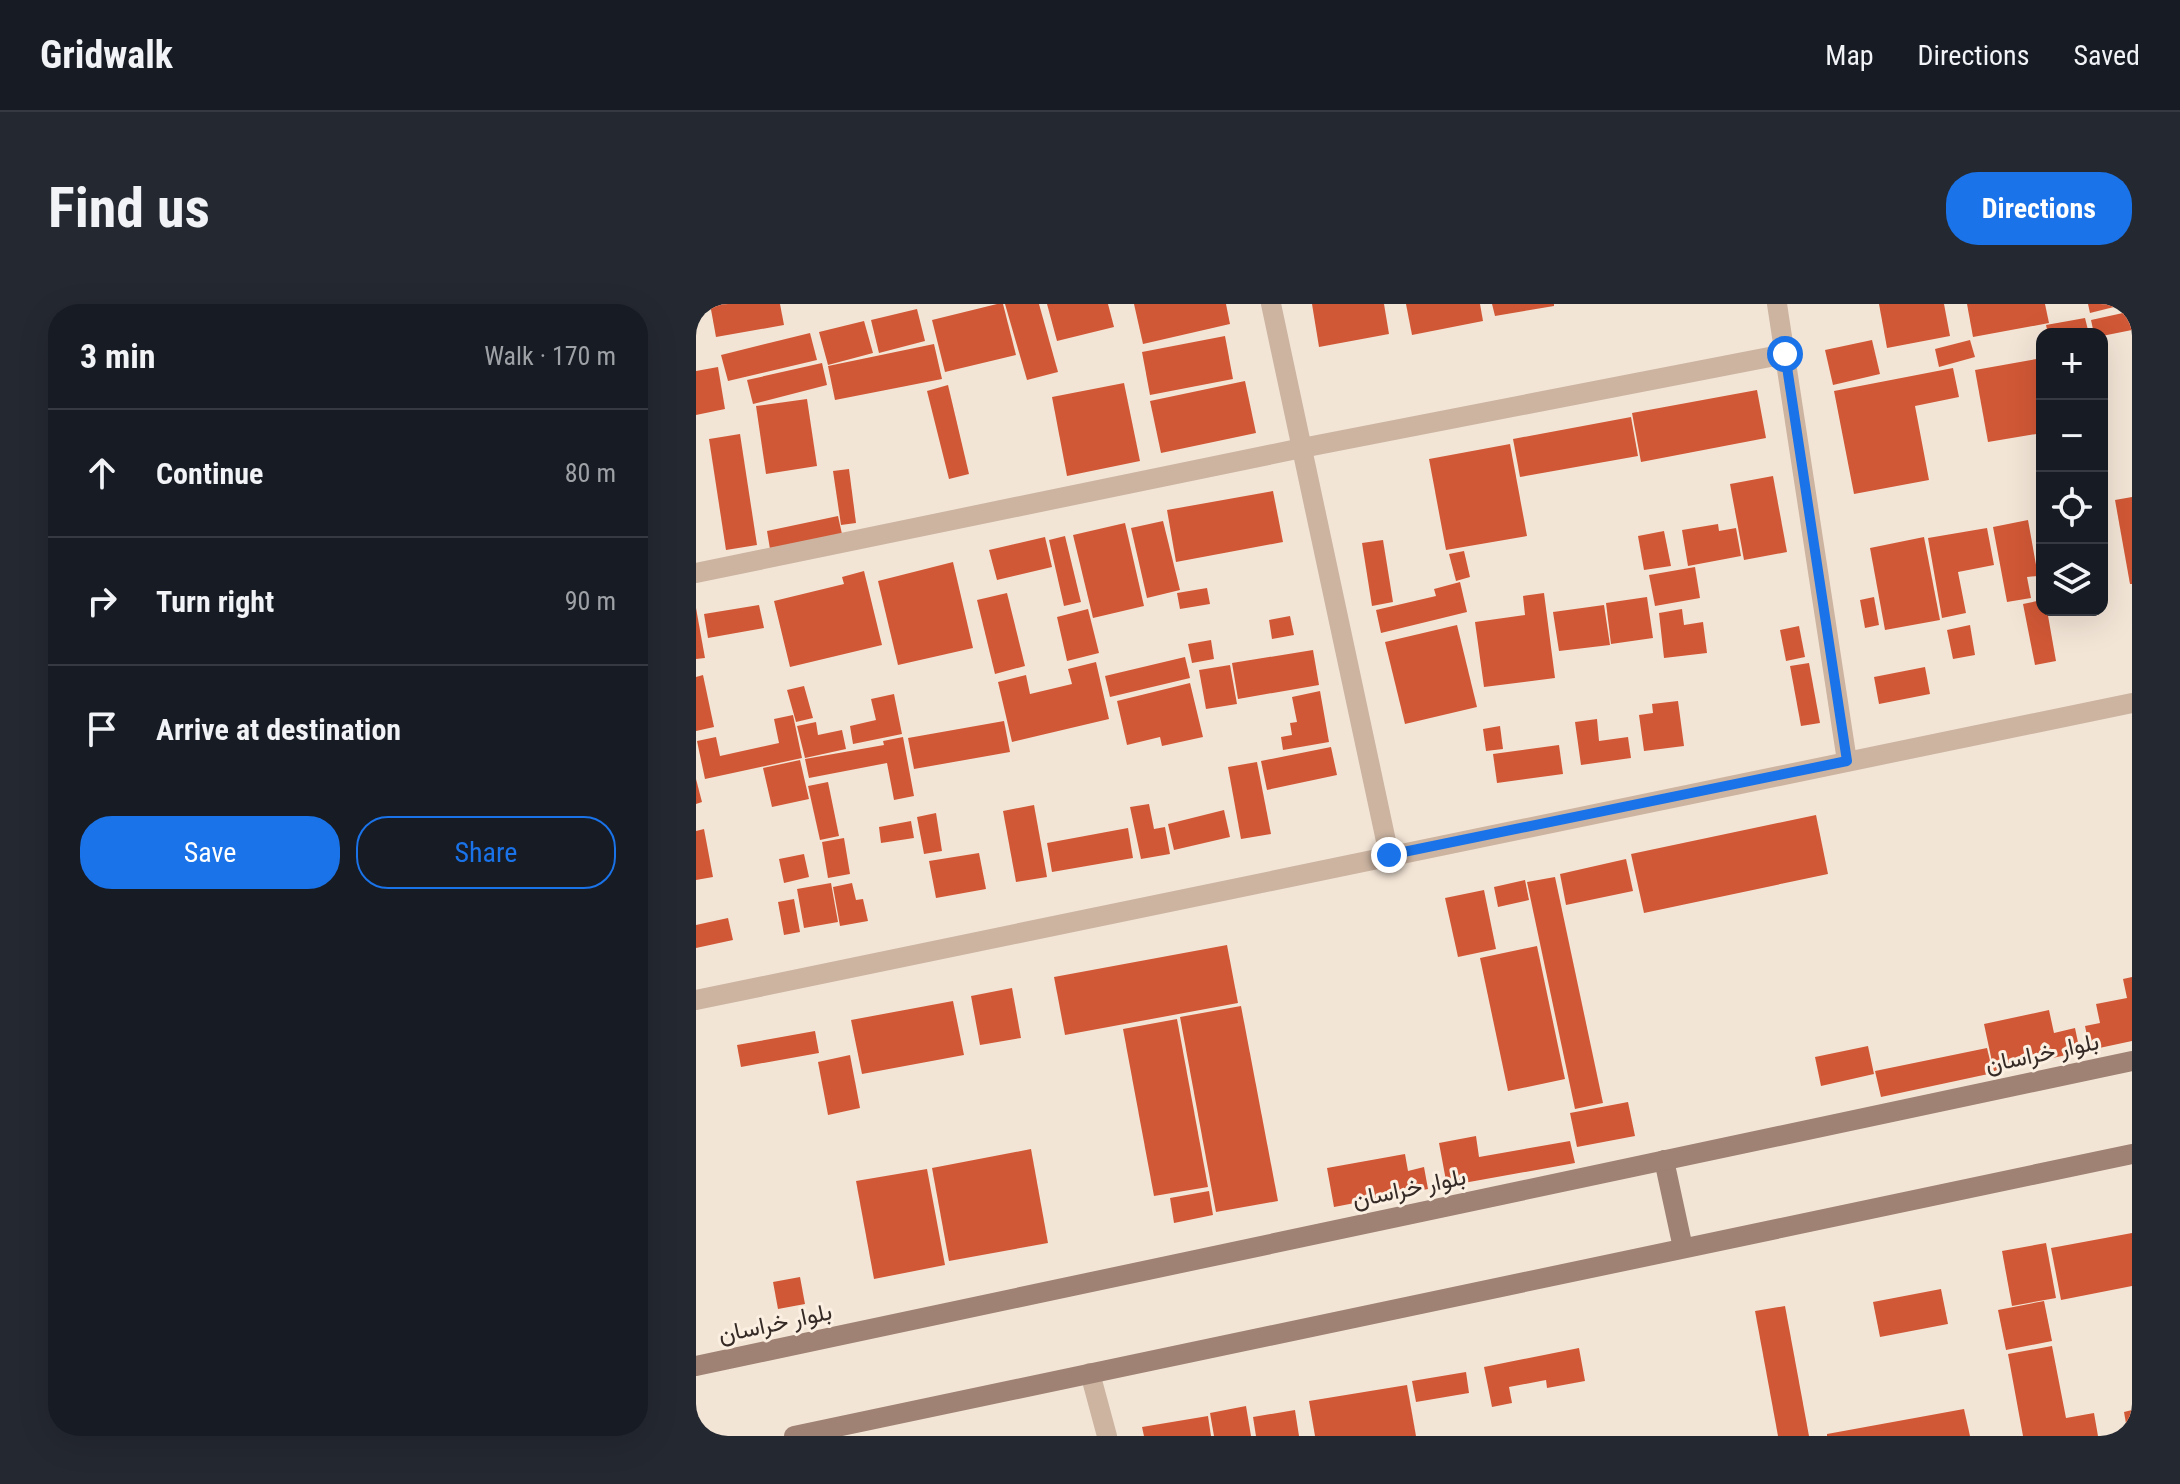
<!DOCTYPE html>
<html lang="en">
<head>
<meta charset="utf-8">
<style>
  :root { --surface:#171b24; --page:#242831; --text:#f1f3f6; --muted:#9ea1a6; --line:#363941; --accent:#1a73e8 }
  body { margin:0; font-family:"Roboto Condensed",Vazirmatn,sans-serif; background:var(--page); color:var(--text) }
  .controls { position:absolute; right:24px; top:24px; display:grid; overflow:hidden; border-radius:16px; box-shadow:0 8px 32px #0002 }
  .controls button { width:72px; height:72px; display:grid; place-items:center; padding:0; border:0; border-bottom:2px solid var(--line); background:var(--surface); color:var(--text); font:40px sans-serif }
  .stop { position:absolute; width:24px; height:24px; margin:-18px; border:6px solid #1a73e8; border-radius:50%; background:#fff }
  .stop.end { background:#1a73e8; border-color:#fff; box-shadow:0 2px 8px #0008 }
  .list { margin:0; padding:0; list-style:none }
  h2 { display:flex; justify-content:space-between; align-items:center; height:104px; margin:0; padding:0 32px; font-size:34px }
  h2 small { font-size:26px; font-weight:400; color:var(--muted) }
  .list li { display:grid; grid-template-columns:52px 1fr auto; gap:24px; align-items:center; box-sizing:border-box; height:128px; padding:0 32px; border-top:2px solid var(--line) }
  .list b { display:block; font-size:30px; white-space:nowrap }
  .list em { font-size:26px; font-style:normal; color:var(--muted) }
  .actions { display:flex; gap:16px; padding:24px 32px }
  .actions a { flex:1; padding:18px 0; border:2px solid var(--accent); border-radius:32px; text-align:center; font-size:28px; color:var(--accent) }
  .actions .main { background:var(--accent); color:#fff }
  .icon { flex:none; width:44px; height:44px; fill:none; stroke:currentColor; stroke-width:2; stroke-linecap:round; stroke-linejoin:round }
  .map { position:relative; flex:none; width:1436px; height:1132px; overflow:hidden; border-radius:32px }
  header { display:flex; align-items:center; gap:48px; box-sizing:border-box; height:112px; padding:0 40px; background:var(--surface); border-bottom:2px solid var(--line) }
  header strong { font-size:38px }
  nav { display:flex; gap:44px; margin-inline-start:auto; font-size:28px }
  .intro { display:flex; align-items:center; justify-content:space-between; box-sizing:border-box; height:192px; padding:0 48px }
  h1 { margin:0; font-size:56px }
  .button { padding:20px 36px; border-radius:32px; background:var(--accent); color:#fff; font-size:28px; font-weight:700 }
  main { display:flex; gap:48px; padding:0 48px }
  aside { flex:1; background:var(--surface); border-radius:32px; box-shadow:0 8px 32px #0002 }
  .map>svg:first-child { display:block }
</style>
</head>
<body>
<header>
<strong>Gridwalk</strong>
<nav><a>Map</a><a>Directions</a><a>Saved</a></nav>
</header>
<div class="intro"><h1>Find us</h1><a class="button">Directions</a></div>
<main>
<aside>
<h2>3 min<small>Walk · 170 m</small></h2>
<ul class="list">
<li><svg class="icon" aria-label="ahead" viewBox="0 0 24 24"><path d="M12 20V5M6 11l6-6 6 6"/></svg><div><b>Continue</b></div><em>80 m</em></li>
<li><svg class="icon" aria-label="right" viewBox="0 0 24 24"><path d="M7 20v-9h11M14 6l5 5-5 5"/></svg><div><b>Turn right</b></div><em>90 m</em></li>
<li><svg class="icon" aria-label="arrive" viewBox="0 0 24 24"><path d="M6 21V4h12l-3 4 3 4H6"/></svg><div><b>Arrive at destination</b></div></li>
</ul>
<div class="actions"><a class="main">Save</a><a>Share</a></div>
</aside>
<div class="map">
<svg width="1436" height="1132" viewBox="0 0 1436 1132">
  <rect width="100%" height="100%" fill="#f3e5d6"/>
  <g fill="#d15836">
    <polygon points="14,0 84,0 88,21 20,33"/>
    <polygon points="301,0 307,0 320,51 249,68 236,16"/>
    <polygon points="309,0 343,0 362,68 331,76"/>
    <polygon points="351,0 412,0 418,23 361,37"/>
    <polygon points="438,0 530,0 534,20 447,40"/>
    <polygon points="616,0 688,0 693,30 623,43"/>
    <polygon points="710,0 784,0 787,17 716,31"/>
    <polygon points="796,0 858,0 858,2 799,12"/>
    <polygon points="1183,0 1248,0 1254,32 1191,44"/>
    <polygon points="1271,0 1349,0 1353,19 1277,33"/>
    <polygon points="1392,0 1425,0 1426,1 1394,9"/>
    <polygon points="221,5 229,37 183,49 175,16"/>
    <polygon points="1436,7 1436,26 1406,32 1406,30 1398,30 1395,16"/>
    <polygon points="1389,14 1393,30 1352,30 1350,21"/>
    <polygon points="168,17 177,49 132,61 123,28"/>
    <polygon points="114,29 121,56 32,77 25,51"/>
    <polygon points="529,32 537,75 454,91 446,48"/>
    <polygon points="1176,36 1184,70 1137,81 1129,46"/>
    <polygon points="1274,36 1279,53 1243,63 1239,45"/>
    <polygon points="238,40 246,75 139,96 132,62"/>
    <polygon points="1346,54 1346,129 1292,138 1279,66"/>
    <polygon points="126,59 131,81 57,100 51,76"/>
    <polygon points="22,63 29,105 0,111 0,67"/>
    <polygon points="1257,64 1263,93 1219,102 1233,176 1158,190 1138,87"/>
    <polygon points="549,77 560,129 465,149 454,97"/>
    <polygon points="428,79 444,157 371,172 356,93"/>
    <polygon points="252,81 273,170 253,175 231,87"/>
    <polygon points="1061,86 1070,134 945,158 936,109"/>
    <polygon points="111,95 121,162 70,170 60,102"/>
    <polygon points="935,113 942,152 824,173 817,135"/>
    <polygon points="44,130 61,241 30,246 13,135"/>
    <polygon points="814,140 831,232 750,246 733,155"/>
    <polygon points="153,165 160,219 145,221 137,167"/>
    <polygon points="1077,172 1091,248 1048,256 1034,180"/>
    <polygon points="577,187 587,238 480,258 471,206"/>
    <polygon points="1436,193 1436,280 1434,280 1419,196"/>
    <polygon points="142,212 146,230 74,245 71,227"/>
    <polygon points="1332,216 1342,272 1331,273 1335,294 1311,298 1297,223"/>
    <polygon points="467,217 484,286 451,294 435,224"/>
    <polygon points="429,219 448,302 397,314 377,231"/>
    <polygon points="1022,220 1023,227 1040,224 1045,252 992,262 986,226"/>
    <polygon points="1291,224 1298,261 1262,268 1270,309 1246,314 1232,234"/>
    <polygon points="968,227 975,262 948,266 942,232"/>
    <polygon points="369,232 385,298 368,302 353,236"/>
    <polygon points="349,233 356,263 301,276 293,246"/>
    <polygon points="1228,233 1244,316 1189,326 1174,244"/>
    <polygon points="687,236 697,298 676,302 666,239"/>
    <polygon points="768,247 774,273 760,277 753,250"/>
    <polygon points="257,258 277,344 202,361 182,277"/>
    <polygon points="999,263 1004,294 959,302 953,271"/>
    <polygon points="168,267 186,341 94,363 78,297 148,280 146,273"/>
    <polygon points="764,278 771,308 685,329 680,306 740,292 738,285"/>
    <polygon points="511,284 514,300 484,305 481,289"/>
    <polygon points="311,289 329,362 299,370 281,296"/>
    <polygon points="848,289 859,374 788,383 779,318 829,311 827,292"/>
    <polygon points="951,293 957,334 915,340 910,299"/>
    <polygon points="1178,293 1183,321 1169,324 1164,296"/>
    <polygon points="1346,296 1346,306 1351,306 1360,357 1339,361 1327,300"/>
    <polygon points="63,301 68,324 12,334 8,310"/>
    <polygon points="908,301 914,341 863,347 857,308"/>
    <polygon points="0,304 9,354 0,355"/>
    <polygon points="392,305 403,349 371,357 361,313"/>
    <polygon points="986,305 988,321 1007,318 1011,349 968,354 963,309"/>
    <polygon points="594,312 598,331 576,335 573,316"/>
    <polygon points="761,321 781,403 709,420 689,338"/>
    <polygon points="1274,321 1279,351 1257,355 1251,326"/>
    <polygon points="1103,322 1109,353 1090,357 1084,326"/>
    <polygon points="515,336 518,355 496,359 492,340"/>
    <polygon points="617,346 623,381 542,395 536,359"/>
    <polygon points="489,353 494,374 414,393 409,372"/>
    <polygon points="400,358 413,415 316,438 302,378 330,371 334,390 376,380 372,365"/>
    <polygon points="1113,359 1124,419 1105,422 1094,362"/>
    <polygon points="534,361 541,400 510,405 503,366"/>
    <polygon points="1229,363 1234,390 1183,400 1178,373"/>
    <polygon points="7,371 18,423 0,427 0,373"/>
    <polygon points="494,379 507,433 466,442 464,433 431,441 421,397"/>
    <polygon points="108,382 117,414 100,418 91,386"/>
    <polygon points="624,387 633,438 587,446 585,433 596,431 594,419 601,418 596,393"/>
    <polygon points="198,390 206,430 157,440 154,422 180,416 175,395"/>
    <polygon points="982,397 988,442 948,447 943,411 957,409 956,400"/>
    <polygon points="97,411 106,454 9,475 1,437 20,433 24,452 83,439 78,415"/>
    <polygon points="901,415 903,437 932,433 935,454 885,461 879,418"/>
    <polygon points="308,417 314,448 218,465 212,434"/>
    <polygon points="120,418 122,431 146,426 150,445 109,454 101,422"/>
    <polygon points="804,422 807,445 790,447 787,425"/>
    <polygon points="207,433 218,492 198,496 191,459 113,474 109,455 188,441 187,437"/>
    <polygon points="863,441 867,470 801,479 797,450"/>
    <polygon points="635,443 641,471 571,486 565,457"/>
    <polygon points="104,456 113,495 76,503 67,464"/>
    <polygon points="561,458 575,530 545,535 532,463"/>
    <polygon points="0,475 6,498 0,500"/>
    <polygon points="132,478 143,532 124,536 112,482"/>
    <polygon points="453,500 458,525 469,523 474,550 445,555 434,503"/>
    <polygon points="338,501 351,573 320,578 307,507"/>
    <polygon points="528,506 534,533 478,546 472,520"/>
    <polygon points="240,509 246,547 228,550 221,513"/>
    <polygon points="1120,511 1132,570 948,609 935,550"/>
    <polygon points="215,517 218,534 185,539 183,523"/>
    <polygon points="432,524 437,554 356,568 351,539"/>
    <polygon points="8,525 17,573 0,576 0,527"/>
    <polygon points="148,534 154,570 132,574 126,538"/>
    <polygon points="283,549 290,585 240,594 233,557"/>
    <polygon points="108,550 113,573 88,579 83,555"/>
    <polygon points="930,555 937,587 870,601 864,570"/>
    <polygon points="859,573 907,799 879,805 831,578"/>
    <polygon points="829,576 833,596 802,603 798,583"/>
    <polygon points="135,579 142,618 108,624 101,585"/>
    <polygon points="156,579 160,596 167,595 172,617 144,622 137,583"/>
    <polygon points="788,586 800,645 762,653 749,594"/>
    <polygon points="98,595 104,628 88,631 82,598"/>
    <polygon points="32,614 37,636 0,644 0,621"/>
    <polygon points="531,641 542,699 369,731 358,673"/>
    <polygon points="841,642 869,775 812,787 784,654"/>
    <polygon points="1436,673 1436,737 1394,746 1389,722 1404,719 1400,700 1431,694 1427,675"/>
    <polygon points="316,684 325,734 284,741 275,692"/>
    <polygon points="257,697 268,751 166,770 155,716"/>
    <polygon points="545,702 582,897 520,908 484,713"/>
    <polygon points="1353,706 1358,729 1379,724 1384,748 1298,767 1288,720"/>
    <polygon points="481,715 512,883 458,892 427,725"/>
    <polygon points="119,727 123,749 45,763 41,741"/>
    <polygon points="1172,742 1178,770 1125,782 1119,753"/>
    <polygon points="1291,744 1297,769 1185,793 1179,767"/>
    <polygon points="154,751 164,804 132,811 122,758"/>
    <polygon points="932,798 939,832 881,843 874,809"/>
    <polygon points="780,832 783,853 874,837 879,859 751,882 743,839"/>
    <polygon points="335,845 352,939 253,957 236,864"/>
    <polygon points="709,850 712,867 728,863 732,885 638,903 631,864"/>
    <polygon points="231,865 249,961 178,975 160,877"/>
    <polygon points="513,887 517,911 478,919 474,894"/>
    <polygon points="1436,929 1436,982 1365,996 1355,944"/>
    <polygon points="1350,939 1360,994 1316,1002 1306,947"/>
    <polygon points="104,973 109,1000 82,1005 77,978"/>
    <polygon points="1245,985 1252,1020 1184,1033 1177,998"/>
    <polygon points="1348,997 1356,1037 1310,1046 1302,1006"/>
    <polygon points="1089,1002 1113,1132 1082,1132 1059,1007"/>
    <polygon points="1356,1042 1370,1114 1398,1109 1402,1132 1327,1132 1312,1050"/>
    <polygon points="883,1044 889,1077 851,1084 850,1076 813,1083 816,1099 796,1103 788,1063"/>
    <polygon points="770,1068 773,1089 720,1098 716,1077"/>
    <polygon points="711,1081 720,1132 619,1132 613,1097"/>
    <polygon points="550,1102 555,1132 518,1132 514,1109"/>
    <polygon points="1268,1105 1274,1132 1131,1132 1131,1130"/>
    <polygon points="599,1106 603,1132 560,1132 557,1113"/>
    <polygon points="1436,1106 1436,1125 1431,1125 1428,1108"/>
    <polygon points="512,1112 515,1132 448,1132 446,1123"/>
  </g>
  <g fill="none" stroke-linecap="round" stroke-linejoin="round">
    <g stroke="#ccb4a1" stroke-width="20">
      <polyline points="575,0 693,551"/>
      <polyline points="1081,0 1151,457"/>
      <polyline points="0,269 606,144 1089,50"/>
      <polyline points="0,696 1436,399"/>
      <polyline points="394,1069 411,1132"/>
    </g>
    <g stroke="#9f8273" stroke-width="20">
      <polyline points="968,856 987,944"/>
      <polyline points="0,1062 1436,757"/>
      <polyline points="98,1132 1436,850"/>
    </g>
  </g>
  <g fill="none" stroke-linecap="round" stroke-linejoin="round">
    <polyline stroke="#1a73e8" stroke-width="10" points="693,551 1151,457 1089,50"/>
  </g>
  <g text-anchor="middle" stroke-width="6" stroke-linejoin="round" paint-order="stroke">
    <g font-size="24" fill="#352a25" stroke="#fbefe2">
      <text transform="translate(1346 749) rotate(-12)" y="8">بلوار خراسان</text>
      <text transform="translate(713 884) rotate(-12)" y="8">بلوار خراسان</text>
      <text transform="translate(79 1019) rotate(-12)" y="8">بلوار خراسان</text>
    </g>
  </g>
</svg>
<div class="controls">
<button>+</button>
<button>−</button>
<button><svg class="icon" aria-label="locate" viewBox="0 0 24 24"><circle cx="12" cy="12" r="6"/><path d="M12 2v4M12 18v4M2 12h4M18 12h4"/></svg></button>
<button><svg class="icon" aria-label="layers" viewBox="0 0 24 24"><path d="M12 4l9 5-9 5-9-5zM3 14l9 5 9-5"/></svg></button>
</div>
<div class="stop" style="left:1089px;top:50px"></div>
<div class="stop end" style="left:693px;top:551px"></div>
</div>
</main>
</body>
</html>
